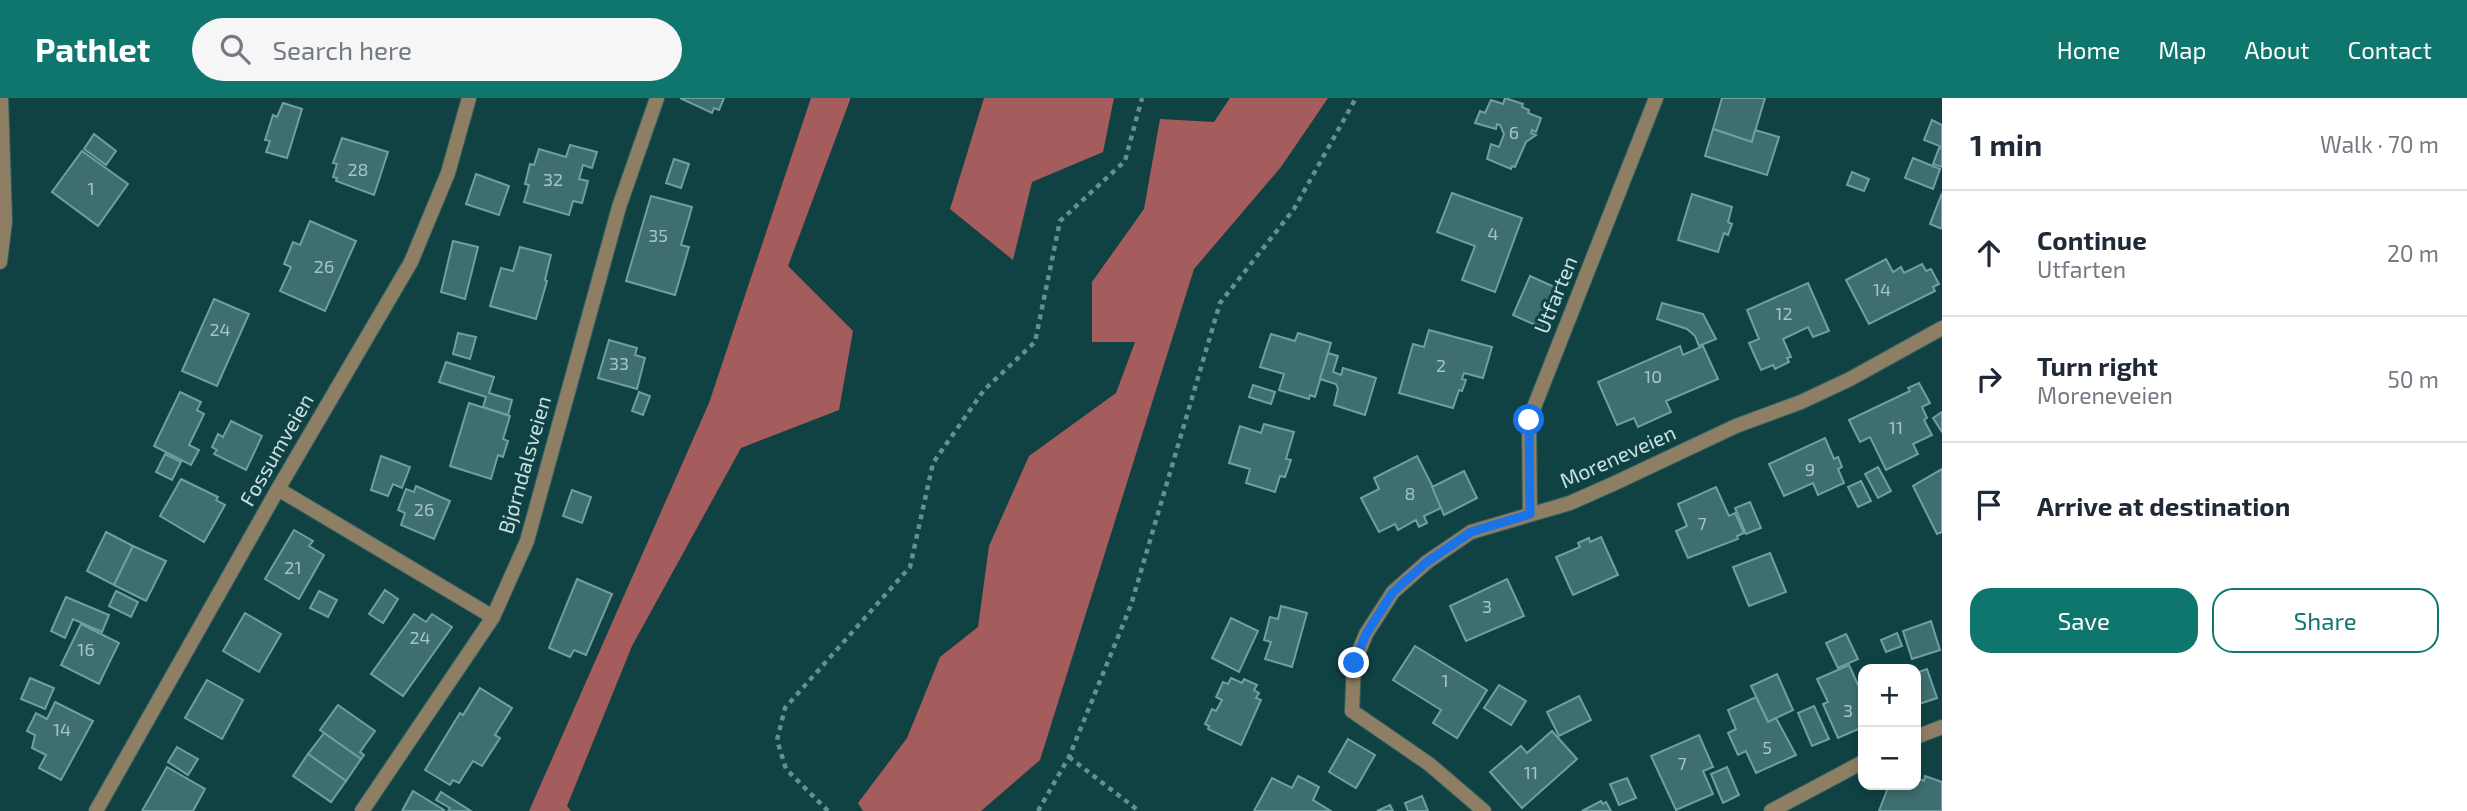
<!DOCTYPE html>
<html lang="en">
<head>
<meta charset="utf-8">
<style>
  :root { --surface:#fff; --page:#f6f6f7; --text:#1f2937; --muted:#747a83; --line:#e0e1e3; --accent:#0f766e }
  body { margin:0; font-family:"Exo 2",sans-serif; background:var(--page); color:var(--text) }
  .controls { position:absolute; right:21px; bottom:21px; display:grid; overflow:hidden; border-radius:14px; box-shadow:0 4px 10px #0003 }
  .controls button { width:63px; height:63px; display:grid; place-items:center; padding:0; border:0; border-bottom:2px solid var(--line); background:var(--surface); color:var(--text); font:35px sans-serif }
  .stop { position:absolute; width:21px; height:21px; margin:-16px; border:5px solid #1a73e8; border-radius:50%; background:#fff }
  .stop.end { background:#1a73e8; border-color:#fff; box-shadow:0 2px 7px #0008 }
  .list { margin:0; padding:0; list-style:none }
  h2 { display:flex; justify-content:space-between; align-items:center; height:91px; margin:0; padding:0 28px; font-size:30px }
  h2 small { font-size:23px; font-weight:400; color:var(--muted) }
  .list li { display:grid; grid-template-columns:46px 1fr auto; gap:21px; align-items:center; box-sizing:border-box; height:126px; padding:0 28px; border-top:2px solid var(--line) }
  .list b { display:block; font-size:26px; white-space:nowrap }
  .list p { margin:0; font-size:23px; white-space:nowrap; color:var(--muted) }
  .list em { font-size:23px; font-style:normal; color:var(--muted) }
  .actions { display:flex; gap:14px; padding:21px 28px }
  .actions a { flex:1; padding:16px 0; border:2px solid var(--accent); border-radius:21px; text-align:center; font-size:24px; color:var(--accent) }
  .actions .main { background:var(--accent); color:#fff }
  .icon { flex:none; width:38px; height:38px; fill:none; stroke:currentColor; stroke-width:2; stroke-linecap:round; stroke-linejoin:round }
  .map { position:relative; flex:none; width:1942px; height:713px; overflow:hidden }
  header { display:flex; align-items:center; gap:42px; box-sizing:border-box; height:98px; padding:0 35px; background:var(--accent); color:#fff }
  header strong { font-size:33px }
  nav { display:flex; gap:38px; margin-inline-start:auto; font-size:24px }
  .search { width:490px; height:63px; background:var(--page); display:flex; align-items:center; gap:18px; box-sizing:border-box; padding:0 24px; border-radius:38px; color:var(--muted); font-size:26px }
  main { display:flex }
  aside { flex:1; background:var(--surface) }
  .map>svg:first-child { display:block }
</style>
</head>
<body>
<header>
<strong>Pathlet</strong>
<div class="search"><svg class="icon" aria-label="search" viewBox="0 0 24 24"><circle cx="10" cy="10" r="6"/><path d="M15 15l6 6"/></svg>Search here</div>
<nav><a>Home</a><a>Map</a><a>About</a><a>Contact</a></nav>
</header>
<main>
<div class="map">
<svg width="1942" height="713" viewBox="0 0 1942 713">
  <rect width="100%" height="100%" fill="#104244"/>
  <g fill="#a55c5c">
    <polygon points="811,0 850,0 850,2 788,168 853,233 839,312 741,350 632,548 567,708 571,713 529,713 709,305"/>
    <polygon points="984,0 1114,0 1103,54 1032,84 1013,162 950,111"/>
    <polygon points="1230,0 1328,0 1281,69 1194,171 1040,662 981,713 863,713 858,705 907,640 940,559 978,529 989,448 1029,358 1116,295 1135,244 1092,244 1092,184 1144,111 1160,21 1214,24"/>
  </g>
  <g fill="#3f6e70" stroke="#6f9fa1" stroke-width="2">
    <polygon points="680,0 724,0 719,12 714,10 712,15"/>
    <polygon points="1505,0 1523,6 1522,9 1529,12 1528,15 1541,20 1536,34 1532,32 1531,35 1536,37 1526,44 1515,69 1512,68 1511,71 1487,61 1491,46 1499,49 1504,36 1500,27 1497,26 1496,31 1475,25 1480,13 1485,15 1491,2 1503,6"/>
    <polygon points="1722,0 1765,0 1752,44 1713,31"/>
    <polygon points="283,5 302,11 287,60 266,54 270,43 265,42 273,17 277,19"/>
    <polygon points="1932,22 1942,27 1942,49 1924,42"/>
    <polygon points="1713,31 1752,44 1755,32 1779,39 1767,77 1705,58"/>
    <polygon points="94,36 116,53 106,67 84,51"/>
    <polygon points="342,40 388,54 374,97 336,83 337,80 333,79 337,66 333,65"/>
    <polygon points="570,47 597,54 592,70 583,67 579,81 588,83 582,105 573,103 569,117 524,104 529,87 525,86 530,66 534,67 539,51 566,59"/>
    <polygon points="1939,50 1942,51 1942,69 1933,66"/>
    <polygon points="82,53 128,86 98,128 52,94"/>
    <polygon points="1913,60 1940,71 1933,91 1905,80"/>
    <polygon points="674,61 689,66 681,90 666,85"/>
    <polygon points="1852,74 1869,81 1864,93 1847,87"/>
    <polygon points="476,76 509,88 499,117 466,106"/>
    <polygon points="1452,95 1522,120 1495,194 1462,182 1475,148 1437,134"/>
    <polygon points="1942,95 1942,131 1930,126"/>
    <polygon points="1692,96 1732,109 1728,124 1732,126 1728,137 1724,135 1718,154 1678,142"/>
    <polygon points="651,98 692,109 681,147 689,149 675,197 626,183"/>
    <polygon points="310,123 356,143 325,213 280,193 291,169 284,166 293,144 300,147"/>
    <polygon points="453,143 478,149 465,201 441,194"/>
    <polygon points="520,149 551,157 545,182 547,183 536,221 490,208 501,170 513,173"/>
    <polygon points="1886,161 1893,174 1901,169 1904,175 1922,166 1926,173 1931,171 1939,186 1933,189 1935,193 1869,226 1846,182"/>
    <polygon points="1530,178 1559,191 1542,230 1513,217"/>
    <polygon points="1808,185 1829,233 1813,239 1808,229 1783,241 1791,259 1787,260 1789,264 1775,271 1773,267 1761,272 1749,245 1759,241 1747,212"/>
    <polygon points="214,201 249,216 217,288 182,273"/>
    <polygon points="1662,205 1703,216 1716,241 1699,248 1695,238 1687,231 1657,221"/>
    <polygon points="1429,232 1492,249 1483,280 1464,275 1462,281 1466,282 1462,293 1459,292 1453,310 1399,295 1413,246 1424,249"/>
    <polygon points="458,235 476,239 470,261 453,256"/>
    <polygon points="1298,235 1331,245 1315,299 1310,297 1309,301 1279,292 1284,276 1260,269 1271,236 1295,243"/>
    <polygon points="609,242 637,250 635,257 645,260 637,291 598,280"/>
    <polygon points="1680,248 1683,257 1703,248 1718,281 1666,303 1671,314 1638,329 1634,320 1617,327 1598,284"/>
    <polygon points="1328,255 1338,258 1333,274 1341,277 1343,270 1376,280 1365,317 1334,307 1338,291 1336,286 1320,281"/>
    <polygon points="446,264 494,279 489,295 512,302 508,317 483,309 486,299 439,284"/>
    <polygon points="1919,285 1930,305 1922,309 1927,320 1924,322 1932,337 1913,346 1918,356 1886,372 1870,339 1860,344 1849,322 1910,293 1908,290"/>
    <polygon points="1253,287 1275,294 1271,306 1249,299"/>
    <polygon points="180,294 201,304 197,312 204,316 189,347 199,352 191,367 154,348"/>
    <polygon points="639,294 650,298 643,317 632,313"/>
    <polygon points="469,305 510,318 503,341 508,343 503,359 498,357 491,381 450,368"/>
    <polygon points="1942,314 1942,334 1933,320"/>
    <polygon points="231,323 262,338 246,372 214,356 217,352 212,349 218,336 223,339"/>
    <polygon points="1264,326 1294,334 1286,361 1291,362 1285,379 1280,378 1275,394 1246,385 1250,371 1229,365 1240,328 1261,335"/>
    <polygon points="1825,340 1834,361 1838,359 1842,369 1838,371 1844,385 1818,397 1813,385 1784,398 1769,366"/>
    <polygon points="165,356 181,364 172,382 156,374"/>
    <polygon points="381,358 410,369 402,390 393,386 388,398 371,392"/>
    <polygon points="1417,358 1440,403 1441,410 1424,418 1427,425 1419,429 1416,422 1398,432 1395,426 1379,434 1361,400 1379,391 1374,380"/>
    <polygon points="1878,369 1891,393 1878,400 1865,376"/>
    <polygon points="1942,371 1942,434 1937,436 1913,388"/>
    <polygon points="1464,373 1477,400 1444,417 1432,389"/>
    <polygon points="181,381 218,399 216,402 225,407 204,444 160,418"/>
    <polygon points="1861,383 1871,403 1858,409 1848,389"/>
    <polygon points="416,388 450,403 434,441 401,427 405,415 398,412 406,391 414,394"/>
    <polygon points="1716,389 1729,418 1735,415 1744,435 1737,438 1738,441 1688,460 1676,433 1687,428 1678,406"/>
    <polygon points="572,392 591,399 582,425 563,418"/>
    <polygon points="1750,404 1761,430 1746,436 1735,410"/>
    <polygon points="294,432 313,443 309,448 324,457 299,501 265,481"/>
    <polygon points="106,434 133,448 114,487 87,473"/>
    <polygon points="1601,439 1618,477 1573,497 1556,459 1580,449 1578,445 1589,440 1590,444"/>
    <polygon points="133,448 166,463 146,503 114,487"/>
    <polygon points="1770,455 1786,494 1749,508 1733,469"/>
    <polygon points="577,481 612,496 586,557 574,552 570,559 549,550"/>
    <polygon points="1507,481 1524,518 1466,543 1450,508"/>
    <polygon points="385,492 398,501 383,525 369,516"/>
    <polygon points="116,493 138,504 131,519 109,508"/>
    <polygon points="319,493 337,502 328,519 310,510"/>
    <polygon points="66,499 109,517 102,534 73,521 65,540 51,533"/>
    <polygon points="1281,508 1307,515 1292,569 1265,561 1271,544 1264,542 1270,519 1278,521"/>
    <polygon points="245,515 281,536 259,574 223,553"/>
    <polygon points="414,516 426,524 432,516 452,529 403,598 371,576"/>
    <polygon points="1231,520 1258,533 1239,574 1212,560"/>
    <polygon points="1931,523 1940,552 1912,561 1903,533"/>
    <polygon points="81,526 119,545 99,586 61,567"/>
    <polygon points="1897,535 1902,548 1886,554 1881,542"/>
    <polygon points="1846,536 1858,561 1838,570 1826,545"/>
    <polygon points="1415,548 1487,592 1457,640 1433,625 1441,612 1393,582"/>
    <polygon points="1849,567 1863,598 1863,629 1838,640 1823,606 1828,604 1817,581"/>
    <polygon points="1927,571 1937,600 1916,607 1916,575"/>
    <polygon points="1777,576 1793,612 1768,624 1751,588"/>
    <polygon points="30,580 54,590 45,611 21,601"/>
    <polygon points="1231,580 1242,585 1244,581 1257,587 1254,592 1259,595 1256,600 1261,602 1241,647 1208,631 1209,628 1205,626 1212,611 1216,613 1222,602 1216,599 1223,584 1228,586"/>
    <polygon points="207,582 243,602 222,641 185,620"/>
    <polygon points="1499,587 1526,603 1511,627 1484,610"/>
    <polygon points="480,590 512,610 495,637 500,640 482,668 473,663 459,685 453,682 450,687 425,672 460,615 463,617"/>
    <polygon points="1579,598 1591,622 1559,638 1547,614"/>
    <polygon points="1756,599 1768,624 1776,620 1796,657 1756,675 1746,653 1738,657 1728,635 1736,631 1728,612"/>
    <polygon points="55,604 93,623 61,682 39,670 46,657 32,650 35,637 27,633 36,615 47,621"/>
    <polygon points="338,607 375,633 360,654 364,657 361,661 320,632"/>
    <polygon points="1814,608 1829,641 1812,648 1798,615"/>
    <polygon points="1552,633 1577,661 1522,710 1490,674 1521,648 1527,655"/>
    <polygon points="324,635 361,661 346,683 308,656"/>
    <polygon points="1699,637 1713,669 1703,673 1713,696 1676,712 1651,658"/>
    <polygon points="1348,641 1375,657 1356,690 1329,674"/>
    <polygon points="177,649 198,661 188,677 168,664"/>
    <polygon points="308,656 346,683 331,704 293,678"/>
    <polygon points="167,669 205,691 193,713 142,713"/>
    <polygon points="1727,669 1739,697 1723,705 1711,676"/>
    <polygon points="1298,678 1319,689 1313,702 1331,713 1254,713 1272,680 1292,690"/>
    <polygon points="1925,678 1942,684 1942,713 1879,713 1889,687 1916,687 1916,680 1924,683"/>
    <polygon points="1627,680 1636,700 1619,707 1610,686"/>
    <polygon points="413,693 444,712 443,713 402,713"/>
    <polygon points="441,694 471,713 448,713 450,710 436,702"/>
    <polygon points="1422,698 1428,713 1408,713 1405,705"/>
    <polygon points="1601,703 1603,706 1606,704 1611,713 1582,713"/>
    <polygon points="1390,707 1393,713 1377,713"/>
  </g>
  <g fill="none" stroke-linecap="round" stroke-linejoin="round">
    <g stroke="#356263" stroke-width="16">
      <polyline id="service" points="278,391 493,519"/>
    </g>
    <g stroke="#356263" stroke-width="16">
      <g id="minor">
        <polyline points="0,164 5,123 1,0"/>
        <polyline points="1530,416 1529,322 1656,0"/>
        <polyline points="1916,639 1942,629"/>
        <polyline points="96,713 278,391 411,164 448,75 469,0"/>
        <polyline points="362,713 493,519 527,443 619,109 657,0"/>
        <polyline points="1484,713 1429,666 1352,613 1354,565 1366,536 1393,494 1427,464 1471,434 1570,405 1615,385 1736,328 1801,304 1850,281 1942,230"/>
        <polyline points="1771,713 1863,664"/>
      </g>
    </g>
    <g stroke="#688e8f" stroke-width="4.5" stroke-dasharray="5 5" stroke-linecap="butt">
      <polyline points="1069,659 1139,713"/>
      <polyline points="828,713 786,671 777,642 785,610 910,469 933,365 984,292 1035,244 1060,123 1125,63 1142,0"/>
      <polyline points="1038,713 1069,659 1131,507 1220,205 1294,111 1356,0"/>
    </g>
    <use href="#service" stroke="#8e7e63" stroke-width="14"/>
    <use href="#minor" stroke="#8e7e63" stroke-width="14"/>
  </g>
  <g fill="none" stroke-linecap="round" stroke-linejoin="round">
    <polyline stroke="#1a73e8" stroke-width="9" points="1354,565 1366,536 1393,494 1427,464 1471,434 1530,416 1529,322"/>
  </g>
  <g text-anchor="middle" stroke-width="6" stroke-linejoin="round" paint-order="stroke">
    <g font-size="18" fill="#a6c4c5">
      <text x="1514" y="41">6</text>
      <text x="358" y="78">28</text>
      <text x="553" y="88">32</text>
      <text x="91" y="97">1</text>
      <text x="1493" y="142">4</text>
      <text x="658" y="144">35</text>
      <text x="324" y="175">26</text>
      <text x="1882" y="198">14</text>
      <text x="1784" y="222">12</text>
      <text x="220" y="238">24</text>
      <text x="619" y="272">33</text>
      <text x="1441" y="274">2</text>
      <text x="1653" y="285">10</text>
      <text x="1896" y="336">11</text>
      <text x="1810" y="378">9</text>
      <text x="1410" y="402">8</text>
      <text x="424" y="418">26</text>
      <text x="1702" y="432">7</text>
      <text x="293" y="476">21</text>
      <text x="1487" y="515">3</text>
      <text x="420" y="546">24</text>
      <text x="86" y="558">16</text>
      <text x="1445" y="589">1</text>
      <text x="1848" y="619">3</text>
      <text x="62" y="638">14</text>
      <text x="1767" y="656">5</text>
      <text x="1682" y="672">7</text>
      <text x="1531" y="681">11</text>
    </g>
    <g font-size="21" fill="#c8e0e1" stroke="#104244">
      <text transform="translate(1556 197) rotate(-68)" y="7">Utfarten</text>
      <text transform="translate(277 352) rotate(-60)" y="7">Fossumveien</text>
      <text transform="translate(1618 359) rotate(-24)" y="7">Moreneveien</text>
      <text transform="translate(525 367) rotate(-74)" y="7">Bjørndalsveien</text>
    </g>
  </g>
</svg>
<div class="controls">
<button>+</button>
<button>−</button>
</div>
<div class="stop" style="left:1529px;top:322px"></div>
<div class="stop end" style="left:1354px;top:565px"></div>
</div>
<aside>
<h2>1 min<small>Walk · 70 m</small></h2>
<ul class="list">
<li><svg class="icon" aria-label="ahead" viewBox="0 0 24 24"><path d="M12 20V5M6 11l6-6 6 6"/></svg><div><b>Continue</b><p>Utfarten</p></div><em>20 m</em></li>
<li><svg class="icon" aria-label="right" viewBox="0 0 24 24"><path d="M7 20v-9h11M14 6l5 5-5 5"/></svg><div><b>Turn right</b><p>Moreneveien</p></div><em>50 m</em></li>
<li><svg class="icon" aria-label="arrive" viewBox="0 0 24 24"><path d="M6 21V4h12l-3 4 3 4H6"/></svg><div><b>Arrive at destination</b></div></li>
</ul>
<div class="actions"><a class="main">Save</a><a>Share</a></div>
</aside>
</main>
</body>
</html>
